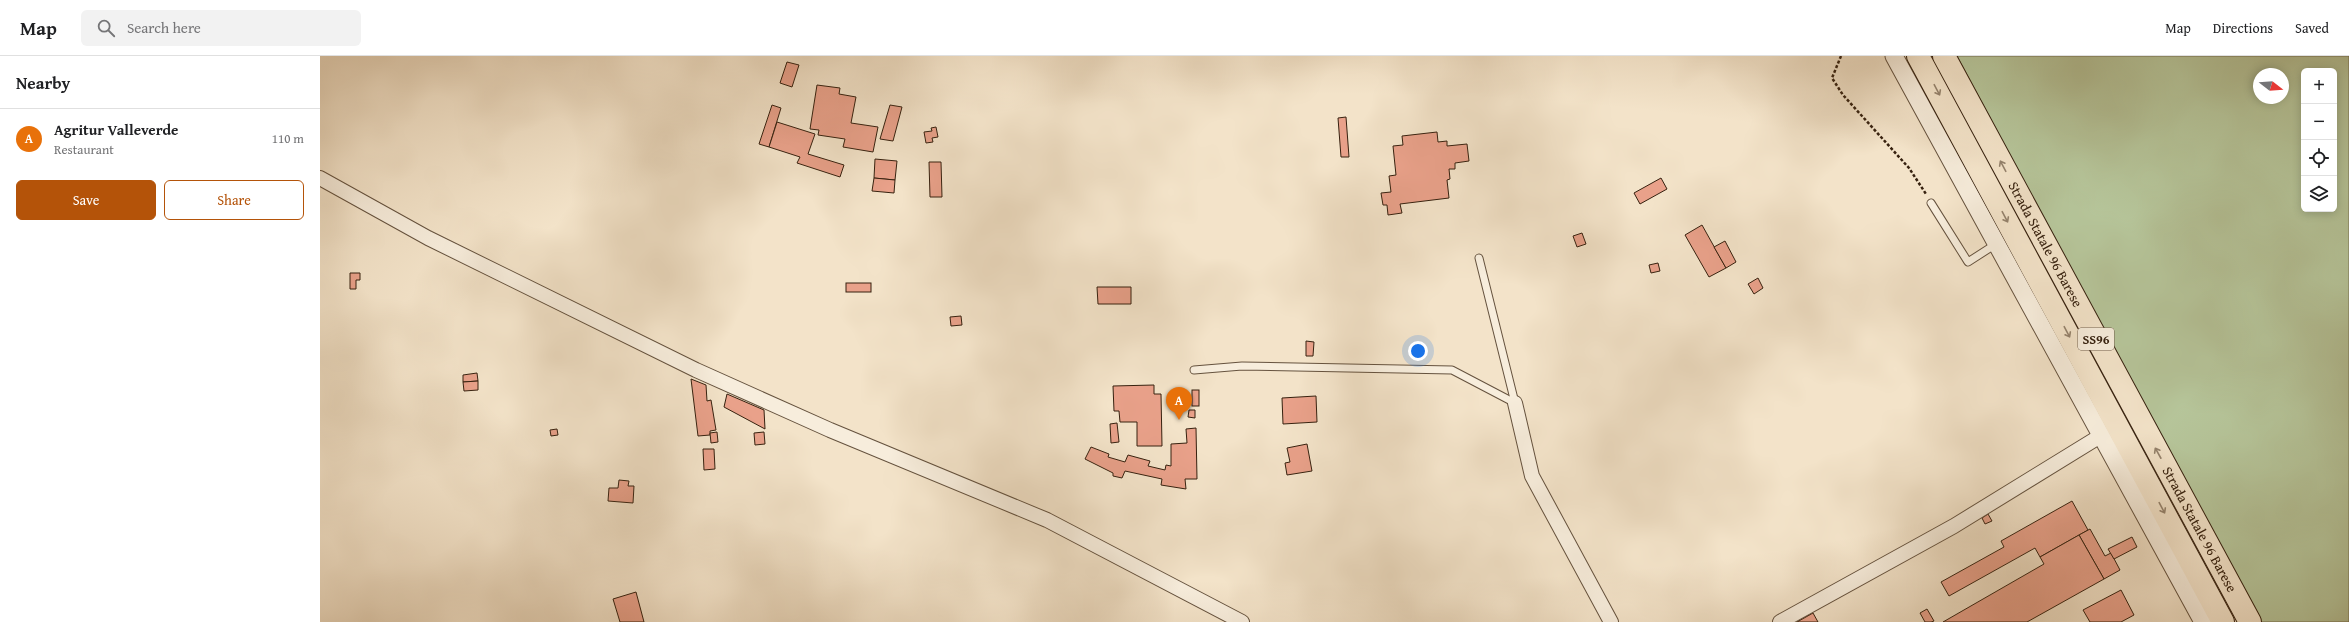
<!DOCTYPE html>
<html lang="en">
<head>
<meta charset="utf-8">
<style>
  :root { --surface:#fff; --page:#f2f2f2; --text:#202124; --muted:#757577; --line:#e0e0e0; --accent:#b45309 }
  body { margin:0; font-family:"Gentium Book Plus",serif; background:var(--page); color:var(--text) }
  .controls { position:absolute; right:12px; top:12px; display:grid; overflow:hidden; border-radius:6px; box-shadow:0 2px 10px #0003 }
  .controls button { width:36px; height:36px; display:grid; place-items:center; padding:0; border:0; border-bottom:1px solid var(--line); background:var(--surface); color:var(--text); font:20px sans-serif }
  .compass { position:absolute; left:1933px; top:12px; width:36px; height:36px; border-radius:50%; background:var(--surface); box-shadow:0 2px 10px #0003; rotate:107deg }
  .you { position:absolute; left:1098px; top:295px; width:14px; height:14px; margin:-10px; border:3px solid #fff; border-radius:50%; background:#1a73e8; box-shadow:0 0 0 6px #1a73e833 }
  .badge { display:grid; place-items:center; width:26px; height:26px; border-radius:50%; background:var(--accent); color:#fff; font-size:13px; font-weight:700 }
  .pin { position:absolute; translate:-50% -33px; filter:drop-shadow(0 1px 2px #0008) }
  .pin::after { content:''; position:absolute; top:21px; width:14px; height:12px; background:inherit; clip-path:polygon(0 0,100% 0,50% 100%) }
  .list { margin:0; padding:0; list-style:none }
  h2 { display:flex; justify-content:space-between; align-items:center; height:52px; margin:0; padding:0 16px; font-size:17px }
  h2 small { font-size:13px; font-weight:400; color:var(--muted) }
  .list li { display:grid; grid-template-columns:26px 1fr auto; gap:12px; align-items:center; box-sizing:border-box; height:60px; padding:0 16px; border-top:1px solid var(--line) }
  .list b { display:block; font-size:15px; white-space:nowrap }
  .list p { margin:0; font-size:13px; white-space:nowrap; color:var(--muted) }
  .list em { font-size:13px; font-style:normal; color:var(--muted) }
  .actions { display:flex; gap:8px; padding:12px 16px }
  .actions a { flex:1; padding:9px 0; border:1px solid var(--accent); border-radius:6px; text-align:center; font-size:14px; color:var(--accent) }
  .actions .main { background:var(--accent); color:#fff }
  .icon { flex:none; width:22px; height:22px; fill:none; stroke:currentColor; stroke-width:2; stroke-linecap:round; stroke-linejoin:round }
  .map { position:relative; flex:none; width:2029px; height:566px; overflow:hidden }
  header { display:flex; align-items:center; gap:24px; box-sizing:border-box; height:56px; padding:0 20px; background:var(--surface); border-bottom:1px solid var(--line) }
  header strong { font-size:19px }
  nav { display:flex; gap:22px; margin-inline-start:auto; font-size:14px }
  .search { width:280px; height:36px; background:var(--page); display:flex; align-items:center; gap:10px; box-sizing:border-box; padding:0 14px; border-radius:6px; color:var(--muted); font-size:15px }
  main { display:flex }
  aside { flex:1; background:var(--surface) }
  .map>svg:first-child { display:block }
</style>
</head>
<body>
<header>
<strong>Map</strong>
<div class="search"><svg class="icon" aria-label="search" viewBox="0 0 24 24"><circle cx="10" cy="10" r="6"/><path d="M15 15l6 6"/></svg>Search here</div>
<nav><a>Map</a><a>Directions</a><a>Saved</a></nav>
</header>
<main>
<aside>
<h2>Nearby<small></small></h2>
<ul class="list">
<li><span class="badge" style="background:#e8710a">A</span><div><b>Agritur Valleverde</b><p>Restaurant</p></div><em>110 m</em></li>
</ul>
<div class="actions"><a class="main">Save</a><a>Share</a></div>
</aside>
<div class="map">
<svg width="2029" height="566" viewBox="0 0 2029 566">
  <rect width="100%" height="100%" fill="#f3e3c9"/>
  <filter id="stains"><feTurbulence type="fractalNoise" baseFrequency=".005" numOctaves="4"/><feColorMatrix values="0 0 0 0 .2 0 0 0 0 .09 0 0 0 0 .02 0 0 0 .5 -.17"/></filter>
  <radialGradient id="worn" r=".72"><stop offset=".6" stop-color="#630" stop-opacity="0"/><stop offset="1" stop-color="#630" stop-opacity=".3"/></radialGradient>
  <path fill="#b6c59a" stroke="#767354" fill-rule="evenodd" d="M1637,0h392v566h-90zM1984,15h30v138h-30zM1939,18h24v24h-24z"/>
  <g fill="#e9a18a" stroke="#36210f">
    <polygon points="467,6 479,9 472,31 460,27"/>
    <polygon points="497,29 520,32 519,38 536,41 531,67 558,71 553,96 523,91 525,83 498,79 499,74 490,73"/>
    <polygon points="452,49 461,52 449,91 439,88"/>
    <polygon points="570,49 582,51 573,85 560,83"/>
    <polygon points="1026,61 1029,101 1021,101 1018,62"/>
    <polygon points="457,66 495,78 488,98 524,109 520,121 477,107 480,101 449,91"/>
    <polygon points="616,71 618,81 612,82 613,86 606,87 604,76 612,75 611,72"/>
    <polygon points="1117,76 1118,86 1127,85 1127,90 1147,88 1149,105 1135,107 1135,113 1129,113 1130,123 1127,124 1129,142 1080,148 1082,157 1068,159 1067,149 1063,149 1061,137 1071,136 1069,120 1076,119 1073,90 1083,89 1082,80"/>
    <polygon points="555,103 577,105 575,124 554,122"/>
    <polygon points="609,106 621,106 622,141 610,141"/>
    <polygon points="554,122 575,124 574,137 552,135"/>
    <polygon points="1341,122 1347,133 1320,148 1314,137"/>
    <polygon points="1382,169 1406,212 1389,221 1365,179"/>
    <polygon points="1262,177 1266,188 1257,191 1253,180"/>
    <polygon points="1405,185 1416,206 1406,212 1394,191"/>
    <polygon points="1338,207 1340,215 1331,217 1329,209"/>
    <polygon points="30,217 40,217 40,224 36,224 36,233 30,233"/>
    <polygon points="1438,222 1443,232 1434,238 1428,228"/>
    <rect x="526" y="227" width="25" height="9"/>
    <polygon points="777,231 811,231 811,248 778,248"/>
    <polygon points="641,260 642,269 631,270 630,261"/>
    <polygon points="986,285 994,286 993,300 986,300"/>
    <polygon points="157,317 158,325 143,326 143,319"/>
    <polygon points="371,323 386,329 387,345 391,344 396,374 390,375 390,379 378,380"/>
    <polygon points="158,325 158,334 144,335 143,326"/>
    <polygon points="834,329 834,338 841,338 842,390 817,390 817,366 800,366 799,355 794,355 793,330"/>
    <rect x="872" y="334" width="7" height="16"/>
    <polygon points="407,338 444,354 445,373 404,351"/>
    <polygon points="996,340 997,366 963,368 962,342"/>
    <polygon points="869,354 875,354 875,362 868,361"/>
    <polygon points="797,367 799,386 791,387 790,368"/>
    <polygon points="876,372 877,423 865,423 866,433 841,429 842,423 805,415 802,422 793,420 793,417 765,403 771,391 789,398 788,401 805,406 808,399 830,405 828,410 845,414 846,409 851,410 851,388 867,387 866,373"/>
    <polygon points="237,373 238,379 231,380 230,374"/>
    <polygon points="397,376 398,386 391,387 390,377"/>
    <polygon points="444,376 445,388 435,389 434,377"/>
    <polygon points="987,388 992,415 967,419 965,407 970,406 967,392"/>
    <polygon points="383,393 394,393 395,413 384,414"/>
    <polygon points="299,424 309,425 308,430 314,430 313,447 288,445 289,432 298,432"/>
    <polygon points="1752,445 1768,474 1720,501 1715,492 1629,540 1621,526 1684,491 1681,485"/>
    <polygon points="1668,458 1672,465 1665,468 1662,462"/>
    <polygon points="1770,473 1785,500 1791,497 1800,514 1784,523 1759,479"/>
    <polygon points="1759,479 1784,523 1707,566 1623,566 1724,508 1720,501"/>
    <polygon points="1812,481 1817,491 1794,503 1788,493"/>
    <polygon points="1801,534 1814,559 1801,566 1770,566 1763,554"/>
    <polygon points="316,536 324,566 300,566 293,543"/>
    <polygon points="1607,553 1614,565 1611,566 1605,566 1600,557"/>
    <polygon points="1493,557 1498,566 1477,566"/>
  </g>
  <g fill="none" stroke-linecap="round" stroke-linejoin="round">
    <g stroke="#65523e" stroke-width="9">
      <g id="service">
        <polyline points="1611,147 1648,206 1676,188"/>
        <polyline points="1159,202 1195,347"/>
        <polyline points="874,314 922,310 1132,314 1195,347"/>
      </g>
    </g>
    <g stroke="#65523e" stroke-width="16">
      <g id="minor">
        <polyline points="0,122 108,182 376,314 510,374 727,464 922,566"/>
        <polyline points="1195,347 1212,420 1291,566"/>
        <polyline points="1460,566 1634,470 1782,379"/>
      </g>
    </g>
    <g stroke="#65523e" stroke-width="19">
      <polyline id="tertiary" points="1574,0 1883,566"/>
    </g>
    <g stroke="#36210f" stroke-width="24">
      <g id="trunk">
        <polyline points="1598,0 1903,566"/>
        <path id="s1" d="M1624,0l306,566"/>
      </g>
    </g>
    <polyline stroke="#36210f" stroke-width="2.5" stroke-dasharray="3 2" stroke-linecap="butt" points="1521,0 1512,22 1523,39 1589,112 1606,138"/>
    <use href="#service" stroke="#f7eddc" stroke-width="7"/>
    <use href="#minor" stroke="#f7eddc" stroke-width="14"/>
    <use href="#tertiary" stroke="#f7eddc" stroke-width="17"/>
    <use href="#trunk" stroke="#f3e3c9" stroke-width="22"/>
  </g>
  <defs><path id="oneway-shaft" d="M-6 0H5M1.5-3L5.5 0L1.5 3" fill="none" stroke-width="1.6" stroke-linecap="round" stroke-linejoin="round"/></defs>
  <g stroke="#94826c">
    <use href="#oneway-shaft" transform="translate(1617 34) rotate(62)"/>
    <use href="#oneway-shaft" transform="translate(1683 110) rotate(-118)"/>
    <use href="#oneway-shaft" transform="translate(1685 161) rotate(62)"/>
    <use href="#oneway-shaft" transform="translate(1747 276) rotate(62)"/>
    <use href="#oneway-shaft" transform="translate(1838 397) rotate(-119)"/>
    <use href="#oneway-shaft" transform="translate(1842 452) rotate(62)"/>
  </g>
  <g text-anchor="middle" stroke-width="3" stroke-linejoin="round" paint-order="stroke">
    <rect fill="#f7eddc" stroke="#705e4c" stroke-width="1" x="1758" y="272" width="36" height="22" rx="3"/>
    <g font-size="13" font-weight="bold" fill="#36210f">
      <text x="1776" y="288">SS96</text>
    </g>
    <g font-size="14" fill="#36210f" stroke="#f7eddc">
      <text dy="5" stroke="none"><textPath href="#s1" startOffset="214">Strada Statale 96 Barese</textPath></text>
      <text dy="5" stroke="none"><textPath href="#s1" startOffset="538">Strada Statale 96 Barese</textPath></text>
    </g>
  </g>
  <rect width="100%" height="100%" filter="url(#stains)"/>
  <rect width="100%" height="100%" fill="url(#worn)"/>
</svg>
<div class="controls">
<button>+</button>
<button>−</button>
<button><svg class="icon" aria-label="locate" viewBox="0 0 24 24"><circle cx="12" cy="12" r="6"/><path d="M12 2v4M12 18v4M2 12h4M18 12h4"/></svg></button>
<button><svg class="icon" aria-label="layers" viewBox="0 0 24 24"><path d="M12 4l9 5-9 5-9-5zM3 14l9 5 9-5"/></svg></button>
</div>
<svg class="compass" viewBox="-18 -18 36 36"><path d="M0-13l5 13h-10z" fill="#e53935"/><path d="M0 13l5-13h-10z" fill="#757577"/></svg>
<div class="you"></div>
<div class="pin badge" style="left:859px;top:364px;background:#e8710a">A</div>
</div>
</main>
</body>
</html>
